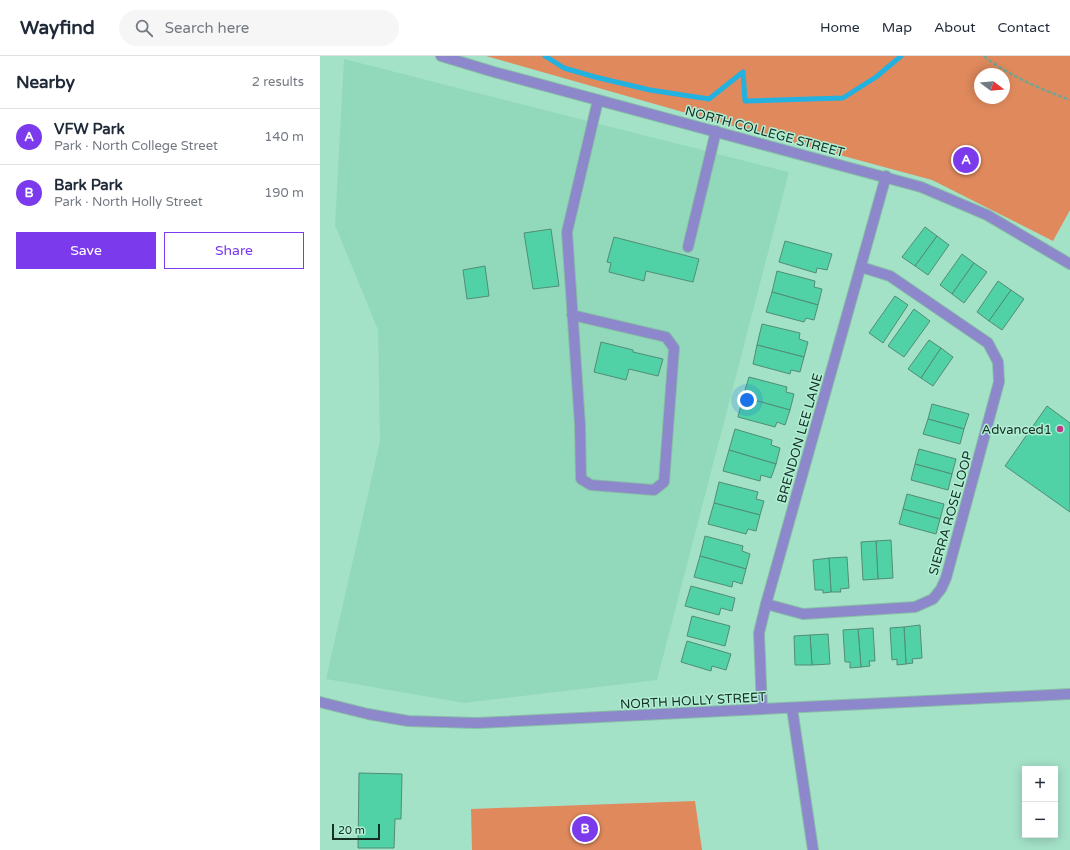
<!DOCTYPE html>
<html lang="en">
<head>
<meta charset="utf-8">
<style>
  :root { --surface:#fff; --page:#f6f6f7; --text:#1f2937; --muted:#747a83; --line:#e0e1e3; --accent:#7c3aed }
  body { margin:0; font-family:"Varela Round",sans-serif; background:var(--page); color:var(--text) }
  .controls { position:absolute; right:12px; bottom:12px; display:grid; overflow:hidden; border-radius:0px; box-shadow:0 2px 10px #0003 }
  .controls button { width:36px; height:36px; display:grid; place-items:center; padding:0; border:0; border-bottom:1px solid var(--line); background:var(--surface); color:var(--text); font:20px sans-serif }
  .compass { position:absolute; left:654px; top:12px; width:36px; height:36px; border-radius:50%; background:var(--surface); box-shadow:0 2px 10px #0003; rotate:106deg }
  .scale { position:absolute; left:12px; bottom:10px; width:48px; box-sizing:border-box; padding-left:4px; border:2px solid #162f25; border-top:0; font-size:11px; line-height:14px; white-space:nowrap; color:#162f25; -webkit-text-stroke:3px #b1efd5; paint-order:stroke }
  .you { position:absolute; left:427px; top:344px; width:14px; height:14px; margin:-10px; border:3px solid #fff; border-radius:50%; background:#1a73e8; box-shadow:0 0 0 6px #1a73e833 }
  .badge { display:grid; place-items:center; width:26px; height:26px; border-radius:50%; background:var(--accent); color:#fff; font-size:13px; font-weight:700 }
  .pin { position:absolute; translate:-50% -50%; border:2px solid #fff; box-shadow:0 1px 4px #0006 }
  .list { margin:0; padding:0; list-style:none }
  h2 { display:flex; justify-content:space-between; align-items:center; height:52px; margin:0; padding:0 16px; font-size:17px }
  h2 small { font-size:13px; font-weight:400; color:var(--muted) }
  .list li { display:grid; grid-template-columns:26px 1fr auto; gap:12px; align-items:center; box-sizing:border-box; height:56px; padding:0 16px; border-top:1px solid var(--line) }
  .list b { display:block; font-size:15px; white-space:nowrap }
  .list p { margin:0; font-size:13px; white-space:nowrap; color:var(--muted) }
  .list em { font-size:13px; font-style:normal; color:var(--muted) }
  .actions { display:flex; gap:8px; padding:12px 16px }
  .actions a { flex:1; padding:9px 0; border:1px solid var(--accent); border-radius:0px; text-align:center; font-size:14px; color:var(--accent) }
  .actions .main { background:var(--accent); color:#fff }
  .icon { flex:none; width:22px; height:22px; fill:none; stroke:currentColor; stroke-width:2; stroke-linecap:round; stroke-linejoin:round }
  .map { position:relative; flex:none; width:750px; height:794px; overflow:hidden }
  header { display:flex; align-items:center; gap:24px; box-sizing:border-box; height:56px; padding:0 20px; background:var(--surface); border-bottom:1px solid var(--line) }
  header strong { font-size:19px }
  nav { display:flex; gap:22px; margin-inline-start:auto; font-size:14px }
  .search { width:280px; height:36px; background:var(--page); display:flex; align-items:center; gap:10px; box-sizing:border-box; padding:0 14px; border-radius:22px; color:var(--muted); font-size:15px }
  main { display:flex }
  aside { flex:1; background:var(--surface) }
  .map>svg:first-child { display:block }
</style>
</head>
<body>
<header>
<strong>Wayfind</strong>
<div class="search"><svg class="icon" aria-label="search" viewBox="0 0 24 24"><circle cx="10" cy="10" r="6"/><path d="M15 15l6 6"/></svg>Search here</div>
<nav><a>Home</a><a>Map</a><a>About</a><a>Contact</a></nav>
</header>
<main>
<aside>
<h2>Nearby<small>2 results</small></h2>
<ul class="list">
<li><span class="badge">A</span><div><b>VFW Park</b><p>Park · North College Street</p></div><em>140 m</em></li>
<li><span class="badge">B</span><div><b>Bark Park</b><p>Park · North Holly Street</p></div><em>190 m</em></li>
</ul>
<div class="actions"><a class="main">Save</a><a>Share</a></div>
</aside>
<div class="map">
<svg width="750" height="794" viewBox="0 0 750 794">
  <rect width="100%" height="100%" fill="#a4e2c8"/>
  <polygon fill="#92d9bc" points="24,3 469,116 337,624 144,647 6,623 60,385 58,274 15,169"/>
  <g fill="#e0895d" fill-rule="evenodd">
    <path d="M166,0h584v154l-17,31 -121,-61 -214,-58zM660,18h24v24h-24z"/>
    <polygon points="375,745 382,794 152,794 151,753"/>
  </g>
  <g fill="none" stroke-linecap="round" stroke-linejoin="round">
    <polyline stroke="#23b1e0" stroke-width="5" points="225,0 244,12 275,21 330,34 389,43 423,16 425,45 523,42 556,21 581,0"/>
  </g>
  <g fill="#51d1a6" stroke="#518d76">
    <polygon points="605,171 617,180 595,210 582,201"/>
    <polygon points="231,173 239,230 213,233 204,177"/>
    <polygon points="617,180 629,189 608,219 595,210"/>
    <polygon points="294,181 379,203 373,226 326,215 324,225 289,216 291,207 287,206"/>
    <polygon points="465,185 512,198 507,214 497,212 496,217 459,206"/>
    <polygon points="642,198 654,207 632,238 620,229"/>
    <polygon points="654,207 667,216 644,247 632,238"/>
    <polygon points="165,210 169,240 147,243 143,214"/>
    <polygon points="457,215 495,225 494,231 502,233 498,249 452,236"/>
    <polygon points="678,225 691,234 669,265 657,256"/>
    <polygon points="691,234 704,243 682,274 669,265"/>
    <polygon points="452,236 498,249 494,264 486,262 484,266 446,256"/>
    <polygon points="575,240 588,249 563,287 549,277"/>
    <polygon points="594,253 610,265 584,301 568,290"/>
    <polygon points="442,268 480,277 479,283 488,286 484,301 437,289"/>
    <polygon points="609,284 621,292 601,322 588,313"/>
    <polygon points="281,286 313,294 313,296 343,303 338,320 309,313 306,324 274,316"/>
    <polygon points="437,289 484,301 480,316 471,314 470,318 433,308"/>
    <polygon points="621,292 633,301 613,330 601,322"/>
    <polygon points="429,321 467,331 466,336 474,338 470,354 423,341"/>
    <polygon points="423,341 470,354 465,369 457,366 455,371 418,361"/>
    <polygon points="612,348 649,358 644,373 608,363"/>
    <polygon points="727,350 750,367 750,456 685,410"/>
    <polygon points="608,363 644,373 640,388 603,378"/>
    <polygon points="415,373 452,384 451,389 460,392 456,408 409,394"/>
    <polygon points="599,393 636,403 632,418 595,408"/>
    <polygon points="409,394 456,408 451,422 441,419 440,425 403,415"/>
    <polygon points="595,408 632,418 628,434 591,424"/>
    <polygon points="399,426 438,436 436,443 444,445 440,459 394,447"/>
    <polygon points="587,438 624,448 620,463 583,453"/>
    <polygon points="394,447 440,459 436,475 428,473 426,478 388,468"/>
    <polygon points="583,453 620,463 616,478 579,468"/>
    <polygon points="385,480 423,490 422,495 430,498 426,513 380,500"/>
    <polygon points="571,484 573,522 558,523 556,485"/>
    <polygon points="556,485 558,523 543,524 541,486"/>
    <polygon points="380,500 426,513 422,528 413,525 412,531 374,521"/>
    <polygon points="527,501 529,532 520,533 521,536 511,536 509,502"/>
    <polygon points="509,502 511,536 503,537 503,534 495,534 493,504"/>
    <polygon points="371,530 415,542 412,555 401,552 399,559 365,550"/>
    <polygon points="372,560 410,570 405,590 367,580"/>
    <polygon points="600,569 602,602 592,603 593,607 586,608 584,571"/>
    <polygon points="584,571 586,608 577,609 577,603 572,604 570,572"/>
    <polygon points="553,572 555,605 549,605 550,610 541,611 538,573"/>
    <polygon points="538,573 541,611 530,612 530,606 525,606 523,574"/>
    <polygon points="508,578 510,608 492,609 490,579"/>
    <polygon points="490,579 492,609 475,609 474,580"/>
    <polygon points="367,585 411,598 406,614 392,610 391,615 361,606"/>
    <polygon points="39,717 82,718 81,763 75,763 74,792 38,792"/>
  </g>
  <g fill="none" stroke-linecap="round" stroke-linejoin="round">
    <g stroke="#88bea7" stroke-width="12">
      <g id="minor">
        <polyline points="121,0 174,16 601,131 667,159 750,208"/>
        <polyline points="368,191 396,75"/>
        <polyline points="252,259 346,281 354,292 344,426 334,434 271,429 261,423 260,369 247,176 278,44"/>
        <polyline points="446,548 483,558 595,551 613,543 621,533 626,522 679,326 678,306 668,287 570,220 541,211"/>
        <polyline points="0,646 48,658 88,665 157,667 750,638"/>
        <polyline points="472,652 493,794"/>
        <polyline points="442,653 439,577 446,548 566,120"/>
      </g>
    </g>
    <path stroke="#74a591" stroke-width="2.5" stroke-dasharray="4 2" stroke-linecap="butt" d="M664,0c25,20 57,33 86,44"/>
    <use href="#minor" stroke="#8d87cb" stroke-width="10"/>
  </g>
  <circle fill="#b93a87" stroke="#b1efd5" stroke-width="1.5" cx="740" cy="373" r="4"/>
  <g text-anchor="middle" stroke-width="3" stroke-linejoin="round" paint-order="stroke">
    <g font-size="13" fill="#162f25" stroke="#b1efd5">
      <text transform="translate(445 75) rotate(15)" y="5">NORTH COLLEGE STREET</text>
      <text transform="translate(479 382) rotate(-74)" y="5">BRENDON LEE LANE</text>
      <text transform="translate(630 457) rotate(-74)" y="5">SIERRA ROSE LOOP</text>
      <text transform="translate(373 644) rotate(-3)" y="5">NORTH HOLLY STREET</text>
    </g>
    <g font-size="13" fill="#162f25" stroke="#b1efd5" text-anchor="end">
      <text x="732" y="378">Advanced1</text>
    </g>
  </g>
</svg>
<div class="controls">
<button>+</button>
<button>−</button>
</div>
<svg class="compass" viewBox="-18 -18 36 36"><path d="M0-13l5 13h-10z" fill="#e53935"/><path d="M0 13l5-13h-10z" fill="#747a83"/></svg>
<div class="scale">20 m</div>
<div class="you"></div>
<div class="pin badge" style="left:646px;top:104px">A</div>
<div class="pin badge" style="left:265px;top:773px">B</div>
</div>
</main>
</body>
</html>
